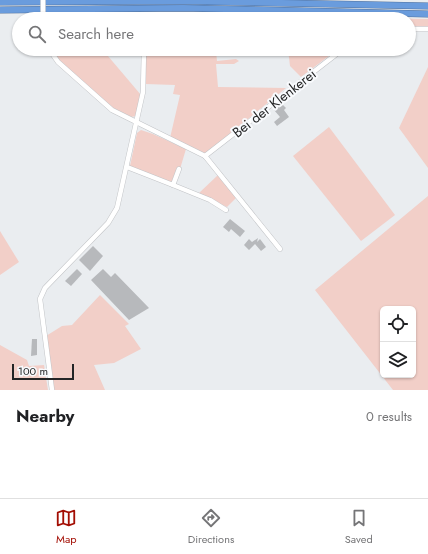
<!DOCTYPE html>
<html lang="en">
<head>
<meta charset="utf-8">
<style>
  :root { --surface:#fff; --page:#f2f2f2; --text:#202124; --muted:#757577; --line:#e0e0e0; --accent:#a30e04 }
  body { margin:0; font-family:Jost,sans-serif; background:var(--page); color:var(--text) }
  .controls { position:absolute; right:12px; bottom:12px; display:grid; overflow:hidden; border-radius:6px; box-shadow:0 1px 3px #0004 }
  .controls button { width:36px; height:36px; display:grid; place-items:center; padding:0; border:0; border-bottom:1px solid var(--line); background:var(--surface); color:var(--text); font:20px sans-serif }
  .scale { position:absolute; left:12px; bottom:10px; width:62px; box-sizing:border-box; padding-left:4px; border:2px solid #242526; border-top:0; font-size:11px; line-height:14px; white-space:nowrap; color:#242526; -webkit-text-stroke:3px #f8fafd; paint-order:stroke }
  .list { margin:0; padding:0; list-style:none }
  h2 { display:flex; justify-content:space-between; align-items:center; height:52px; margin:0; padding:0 16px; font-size:17px }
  h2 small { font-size:13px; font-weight:400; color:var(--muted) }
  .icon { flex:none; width:22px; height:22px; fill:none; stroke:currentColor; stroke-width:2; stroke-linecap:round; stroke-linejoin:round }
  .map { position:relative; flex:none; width:428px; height:390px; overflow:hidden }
  .search { position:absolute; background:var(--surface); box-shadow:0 1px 3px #0004; left:12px; right:12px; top:12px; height:44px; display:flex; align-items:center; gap:10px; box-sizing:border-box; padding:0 14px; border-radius:22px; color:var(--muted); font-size:15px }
  .sheet { height:108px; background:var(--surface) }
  nav { display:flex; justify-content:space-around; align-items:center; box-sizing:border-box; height:56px; border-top:1px solid var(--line); background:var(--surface); font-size:11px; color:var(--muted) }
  nav a { display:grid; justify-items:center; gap:2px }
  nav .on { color:var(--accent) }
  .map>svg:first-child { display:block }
</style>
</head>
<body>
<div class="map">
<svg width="428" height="390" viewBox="0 0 428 390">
  <rect width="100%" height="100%" fill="#eaedf0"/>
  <g fill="#f2cfc8" fill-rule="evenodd">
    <polygon points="228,15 428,19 428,27 409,27 409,19 228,19"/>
    <polygon points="51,49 102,49 141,95 136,116 131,117 115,110 62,64"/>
    <polygon points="146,49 214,49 216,51 217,61 236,59 239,61 234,64 216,64 218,87 286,88 205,154 170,138 180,95 173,94 175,85 145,84"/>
    <polygon points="288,49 338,49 301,77 290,66"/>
    <polygon points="428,67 428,168 399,128"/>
    <polygon points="329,127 395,215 361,241 293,156"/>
    <polygon points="141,130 153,134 186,149 180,169 177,168 171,183 130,166 137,133"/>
    <polygon points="218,175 236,198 227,207 198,194"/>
    <path d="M428,196v194h-35l-78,-100zM383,309h30v66h-30z"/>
    <polygon points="0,231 19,262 0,275"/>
    <polygon points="100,295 129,324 125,326 141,349 114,363 94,365 105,390 54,390 46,336 62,326 72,325"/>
    <polygon points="0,345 27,360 29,366 44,365 48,390 0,390"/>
  </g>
  <g fill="#b7b9bc">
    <polygon points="282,104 286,108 284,110 289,117 277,126 274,122 280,117 274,110"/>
    <polygon points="230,219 245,231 240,237 231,229 229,232 223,227"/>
    <polygon points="258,238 257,242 260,239 266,247 261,251 255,244 249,250 244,245 249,239 252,242"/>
    <polygon points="93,246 103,256 90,271 79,260"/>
    <polygon points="77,269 82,274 71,286 65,281"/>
    <polygon points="103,269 111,277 115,273 149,308 129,320 91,280"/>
    <polygon points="32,339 37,339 37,355 31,356"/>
  </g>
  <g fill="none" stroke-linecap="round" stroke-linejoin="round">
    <g stroke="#c2c4c7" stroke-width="5.5">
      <g id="minor">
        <polyline points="409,29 428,29"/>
        <polyline points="49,49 58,62 112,110 205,156 280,249"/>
        <polyline points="205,156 343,49"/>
        <polyline points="127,167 173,185 179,169"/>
        <polyline points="173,185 210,200 226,210"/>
        <polyline points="52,390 40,299 45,288 108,223 117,208 143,92 144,49"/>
      </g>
    </g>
    <g stroke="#52729d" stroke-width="7">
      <g id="highway">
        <polyline points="0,2 184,1 428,6"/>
        <polyline points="0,10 183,8 428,14"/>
      </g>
    </g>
    <use href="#minor" stroke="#fff" stroke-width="4.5"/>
    <use href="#highway" stroke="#6a9cdd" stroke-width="6"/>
    <g stroke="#c2c4c7" stroke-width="5.5" stroke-linecap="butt">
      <polyline id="minor-bridge" points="43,0 43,19"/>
    </g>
    <use href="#minor-bridge" stroke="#fff" stroke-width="4.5"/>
  </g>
  <g text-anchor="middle" stroke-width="4" stroke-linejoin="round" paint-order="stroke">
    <g font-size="14" fill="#242526" stroke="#f8fafd">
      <text transform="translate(274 103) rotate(-38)" y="5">Bei der Klenkerei</text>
    </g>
  </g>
</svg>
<div class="controls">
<button><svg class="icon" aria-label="locate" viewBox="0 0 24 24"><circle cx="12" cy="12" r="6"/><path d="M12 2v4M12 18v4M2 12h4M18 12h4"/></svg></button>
<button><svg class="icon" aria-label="layers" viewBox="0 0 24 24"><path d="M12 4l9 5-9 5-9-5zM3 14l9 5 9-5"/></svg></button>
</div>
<div class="scale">100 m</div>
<div class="search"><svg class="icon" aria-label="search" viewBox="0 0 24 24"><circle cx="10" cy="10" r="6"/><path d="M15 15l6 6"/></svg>Search here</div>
</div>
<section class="sheet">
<h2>Nearby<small>0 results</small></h2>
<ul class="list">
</ul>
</section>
<nav>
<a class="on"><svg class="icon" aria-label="map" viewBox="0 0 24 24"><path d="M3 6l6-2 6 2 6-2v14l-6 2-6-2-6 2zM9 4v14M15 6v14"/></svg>Map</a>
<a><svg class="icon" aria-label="directions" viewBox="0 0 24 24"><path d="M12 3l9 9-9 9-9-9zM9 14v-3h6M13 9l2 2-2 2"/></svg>Directions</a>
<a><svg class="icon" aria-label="saved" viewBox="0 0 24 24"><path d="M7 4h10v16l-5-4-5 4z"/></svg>Saved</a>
</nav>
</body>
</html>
